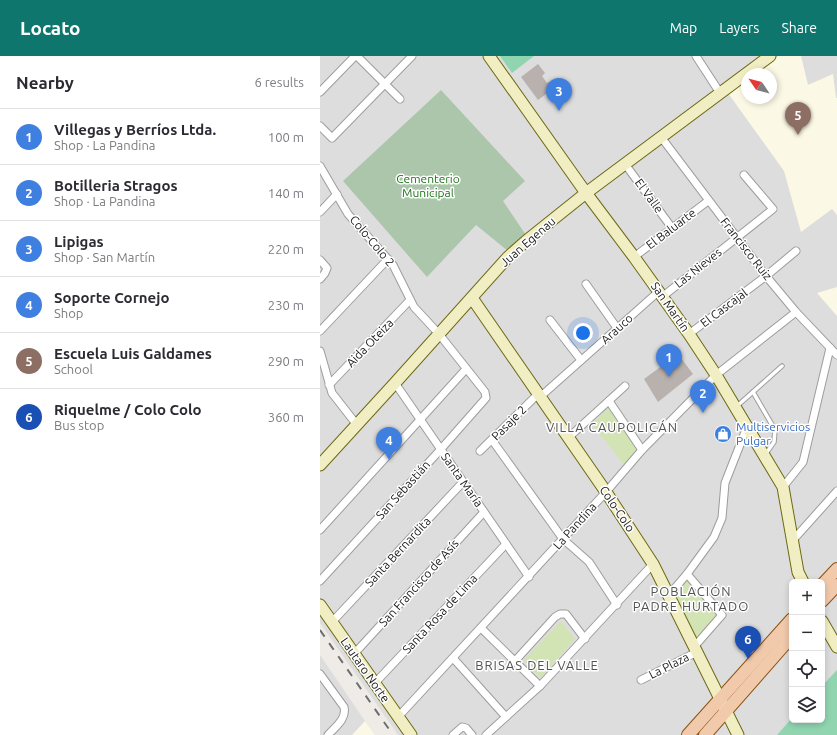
<!DOCTYPE html>
<html lang="en">
<head>
<meta charset="utf-8">
<style>
  :root { --surface:#fff; --page:#f2f2f3; --text:#2b2b33; --muted:#7c7c81; --line:#e1e1e2; --accent:#0f766e }
  body { margin:0; font-family:Ubuntu,sans-serif; background:var(--page); color:var(--text) }
  .controls { position:absolute; right:12px; bottom:12px; display:grid; overflow:hidden; border-radius:6px; box-shadow:0 2px 6px #0003 }
  .controls button { width:36px; height:36px; display:grid; place-items:center; padding:0; border:0; border-bottom:1px solid var(--line); background:var(--surface); color:var(--text); font:20px sans-serif }
  .compass { position:absolute; left:421px; top:12px; width:36px; height:36px; border-radius:50%; background:var(--surface); box-shadow:0 2px 6px #0003; rotate:305deg }
  .you { position:absolute; left:263px; top:277px; width:14px; height:14px; margin:-10px; border:3px solid #fff; border-radius:50%; background:#1a73e8; box-shadow:0 0 0 6px #1a73e833 }
  .badge { display:grid; place-items:center; width:26px; height:26px; border-radius:50%; background:var(--accent); color:#fff; font-size:13px; font-weight:700 }
  .pin { position:absolute; translate:-50% -33px; filter:drop-shadow(0 1px 2px #0008) }
  .pin::after { content:''; position:absolute; top:21px; width:14px; height:12px; background:inherit; clip-path:polygon(0 0,100% 0,50% 100%) }
  .list { margin:0; padding:0; list-style:none }
  h2 { display:flex; justify-content:space-between; align-items:center; height:52px; margin:0; padding:0 16px; font-size:17px }
  h2 small { font-size:13px; font-weight:400; color:var(--muted) }
  .list li { display:grid; grid-template-columns:26px 1fr auto; gap:12px; align-items:center; box-sizing:border-box; height:56px; padding:0 16px; border-top:1px solid var(--line) }
  .list b { display:block; font-size:15px; white-space:nowrap }
  .list p { margin:0; font-size:13px; white-space:nowrap; color:var(--muted) }
  .list em { font-size:13px; font-style:normal; color:var(--muted) }
  .icon { flex:none; width:22px; height:22px; fill:none; stroke:currentColor; stroke-width:2; stroke-linecap:round; stroke-linejoin:round }
  .map { position:relative; flex:none; width:517px; height:679px; overflow:hidden }
  header { display:flex; align-items:center; gap:24px; box-sizing:border-box; height:56px; padding:0 20px; background:var(--accent); color:#fff }
  header strong { font-size:19px }
  nav { display:flex; gap:22px; margin-inline-start:auto; font-size:14px }
  main { display:flex }
  aside { flex:1; background:var(--surface) }
  .map>svg:first-child { display:block }
</style>
</head>
<body>
<header>
<strong>Locato</strong>
<nav><a>Map</a><a>Layers</a><a>Share</a></nav>
</header>
<main>
<aside>
<h2>Nearby<small>6 results</small></h2>
<ul class="list">
<li><span class="badge" style="background:#3f7fe0">1</span><div><b>Villegas y Berríos Ltda.</b><p>Shop · La Pandina</p></div><em>100 m</em></li>
<li><span class="badge" style="background:#3f7fe0">2</span><div><b>Botilleria Stragos</b><p>Shop · La Pandina</p></div><em>140 m</em></li>
<li><span class="badge" style="background:#3f7fe0">3</span><div><b>Lipigas</b><p>Shop · San Martín</p></div><em>220 m</em></li>
<li><span class="badge" style="background:#3f7fe0">4</span><div><b>Soporte Cornejo</b><p>Shop</p></div><em>230 m</em></li>
<li><span class="badge" style="background:#8d6e63">5</span><div><b>Escuela Luis Galdames</b><p>School</p></div><em>290 m</em></li>
<li><span class="badge" style="background:#1a4fb4">6</span><div><b>Riquelme / Colo Colo</b><p>Bus stop</p></div><em>360 m</em></li>
</ul>
</aside>
<div class="map">
<svg width="517" height="679" viewBox="0 0 517 679">
  <rect width="100%" height="100%" fill="#efece8"/>
  <g fill="#dedddd" fill-rule="evenodd">
    <path d="M0,0h517v679h-439l-78,-112zM427,18h24v24h-24zM472,526h30v138h-30z"/>
    <polygon points="0,599 45,665 55,679 0,679"/>
  </g>
  <g fill="#fbf8e5">
    <polygon points="458,0 481,0 488,29 513,18 516,42 517,42 517,159 512,153 481,176 464,115 408,37 427,23 427,42 451,42 451,18 434,18"/>
    <polygon points="517,231 517,260 497,237"/>
    <polygon points="45,665 55,679 32,679"/>
  </g>
  <g fill="#d2e3b4">
    <polygon points="288,351 318,393 304,409 272,368"/>
    <polygon points="366,521 399,560 371,594 350,540"/>
    <polygon points="241,565 255,583 220,622 204,604"/>
  </g>
  <polygon fill="#acc6ac" points="121,34 205,125 183,145 206,179 188,195 156,169 107,221 23,125"/>
  <g fill="#90d5b0">
    <polygon points="180,0 214,0 192,17"/>
    <polygon points="517,614 517,679 457,679 472,662 472,664 502,664 502,630"/>
  </g>
  <g fill="#b9b1ae">
    <polygon points="218,8 225,17 222,20 227,27 229,26 234,32 218,44 201,21"/>
    <polygon points="358,298 373,318 338,346 324,323"/>
  </g>
  <g fill="none" stroke-linecap="round" stroke-linejoin="round">
    <g stroke="#9d9d9d" stroke-width="5.5">
      <g id="lane">
        <polyline points="433,336 455,374 454,386 445,399"/>
        <polyline points="416,351 462,310"/>
      </g>
    </g>
    <g stroke="#9d9d9d" stroke-width="9">
      <g id="street">
        <polyline points="37,0 80,43"/>
        <polyline points="376,0 400,37"/>
        <polyline points="0,36 35,0"/>
        <polyline points="0,70 12,82 92,0"/>
        <polyline points="341,81 446,220 476,256 517,299"/>
        <polyline points="305,108 352,172"/>
        <polyline points="0,110 28,158 73,209 94,251 119,278 165,336 166,342 121,393 0,525"/>
        <polyline points="0,156 17,138"/>
        <polyline points="314,201 388,145"/>
        <polyline points="0,204 7,212 5,217 0,223"/>
        <polyline points="266,228 297,272"/>
        <polyline points="342,241 453,153 424,119"/>
        <polyline points="230,264 261,304"/>
        <polyline points="0,275 68,203"/>
        <polyline points="369,278 446,220 476,195"/>
        <polyline points="0,295 12,337 37,369"/>
        <polyline points="75,327 209,521"/>
        <polyline points="9,329 90,244"/>
        <polyline points="220,341 338,236"/>
        <polyline points="289,345 322,394"/>
        <polyline points="248,382 305,330"/>
        <polyline points="172,384 243,483 269,506 297,549"/>
        <polyline points="160,395 218,338"/>
        <polyline points="463,431 483,406 510,292"/>
        <polyline points="0,474 146,313"/>
        <polyline points="474,483 517,435"/>
        <polyline points="367,518 402,559 374,591"/>
        <polyline points="349,539 367,518 394,481 402,462 405,427 427,371"/>
        <polyline points="12,566 143,426"/>
        <polyline points="161,572 220,630"/>
        <polyline points="34,598 164,456"/>
        <polyline points="133,602 186,661"/>
        <polyline points="195,605 235,561 240,558 246,558 265,583"/>
        <path d="M0,618l24,33c3,12 -9,20 -16,28"/>
        <polyline points="321,624 377,596"/>
        <polyline points="54,628 186,488"/>
        <polyline points="78,661 286,436 322,394 396,319 476,256"/>
        <polyline points="133,679 142,671 146,672 152,679"/>
        <polyline points="166,679 220,630 333,508"/>
      </g>
    </g>
    <g stroke="#6c6913" stroke-width="13">
      <g id="secondary">
        <polyline points="169,0 266,137 314,201 369,278 396,319 463,431 478,516 483,526"/>
        <polyline points="152,242 286,436 333,508 418,679"/>
        <polyline points="0,409 75,327 188,201 206,185 266,137 450,0"/>
        <polyline points="0,549 91,679"/>
        <polyline points="502,565 517,591"/>
      </g>
    </g>
    <g stroke="#8a5113" stroke-width="14">
      <g id="primary">
        <polyline points="502,529 517,513"/>
        <polyline points="502,545 517,529"/>
        <polyline points="368,679 472,563"/>
        <polyline points="385,679 472,580"/>
      </g>
    </g>
    <use href="#lane" stroke="#fff" stroke-width="3.5"/>
    <use href="#street" stroke="#fff" stroke-width="7"/>
    <use href="#secondary" stroke="#f2eec3" stroke-width="11"/>
    <use href="#primary" stroke="#f1c9ab" stroke-width="12"/>
    <polyline stroke="#6e6e6e" stroke-width="2" stroke-dasharray="8 8" stroke-linecap="butt" points="0,574 73,679"/>
  </g>
  <defs>
    <g id="shop-disc" transform="scale(0.9)"><circle r="9.5" fill="#3f7fe0" stroke="#fff"/><path d="M-5-2.5h2.3a2.7 3.5 0 0 1 5.4 0H5L5.5 6h-11ZM-1.5-2.5h3a1.5 2.3 0 0 0-3 0Z" fill="#fff"/></g>
  </defs>
  <g fill-rule="evenodd">
    <use href="#shop-disc" x="403" y="378"/>
  </g>
  <g text-anchor="middle" stroke-width="3" stroke-linejoin="round" paint-order="stroke">
    <g font-size="12" fill="#1f731a" stroke="#fff">
      <text x="108" y="127">Cementerio<tspan x="108" dy="14">Municipal</tspan></text>
    </g>
    <g font-size="12" fill="#202020" stroke="#fff">
      <text transform="translate(329 140) rotate(54)" y="4">El Valle</text>
      <text transform="translate(351 173) rotate(-37)" y="4">El Baluarte</text>
      <text transform="translate(52 185) rotate(50)" y="4">Colo-Colo 2</text>
      <text transform="translate(208 186) rotate(-41)" y="4">Juan Egenau</text>
      <text transform="translate(426 193) rotate(52)" y="4">Francisco Ruiz</text>
      <text transform="translate(378 212) rotate(-38)" y="4">Las Nieves</text>
      <text transform="translate(350 251) rotate(55)" y="4">San Martín</text>
      <text transform="translate(404 252) rotate(-37)" y="4">El Cascajal</text>
      <text transform="translate(297 273) rotate(-42)" y="4">Arauco</text>
      <text transform="translate(50 287) rotate(-46)" y="4">Aida Oteiza</text>
      <text transform="translate(189 367) rotate(-45)" y="4">Pasaje 2</text>
      <text transform="translate(142 424) rotate(55)" y="4">Santa María</text>
      <text transform="translate(83 434) rotate(-48)" y="4">San Sebastián</text>
      <text transform="translate(297 453) rotate(56)" y="4">Colo-Colo</text>
      <text transform="translate(255 470) rotate(-48)" y="4">La Pandina</text>
      <text transform="translate(78 496) rotate(-47)" y="4">Santa Bernardita</text>
      <text transform="translate(99 527) rotate(-48)" y="4">San Francisco de Asís</text>
      <text transform="translate(120 558) rotate(-47)" y="4">Santa Rosa de Lima</text>
      <text transform="translate(349 610) rotate(-27)" y="4">La Plaza</text>
      <text transform="translate(45 614) rotate(55)" y="4">Lautaro Norte</text>
    </g>
    <g font-size="12" fill="#366cbe" stroke="#fff" text-anchor="start">
      <text x="416" y="375">Multiservicios<tspan x="416" dy="14">Pulgar</tspan></text>
    </g>
    <g font-size="13" letter-spacing="1" fill="#535353" stroke="#fff">
      <text x="292" y="376">VILLA CAUPOLICÁN</text>
      <text x="371" y="540">POBLACIÓN<tspan x="371" dy="15">PADRE HURTADO</tspan></text>
      <text x="217" y="614">BRISAS DEL VALLE</text>
    </g>
  </g>
</svg>
<div class="controls">
<button>+</button>
<button>−</button>
<button><svg class="icon" aria-label="locate" viewBox="0 0 24 24"><circle cx="12" cy="12" r="6"/><path d="M12 2v4M12 18v4M2 12h4M18 12h4"/></svg></button>
<button><svg class="icon" aria-label="layers" viewBox="0 0 24 24"><path d="M12 4l9 5-9 5-9-5zM3 14l9 5 9-5"/></svg></button>
</div>
<svg class="compass" viewBox="-18 -18 36 36"><path d="M0-13l5 13h-10z" fill="#e53935"/><path d="M0 13l5-13h-10z" fill="#7c7c81"/></svg>
<div class="you"></div>
<div class="pin badge" style="left:349px;top:321px;background:#3f7fe0">1</div>
<div class="pin badge" style="left:383px;top:357px;background:#3f7fe0">2</div>
<div class="pin badge" style="left:239px;top:55px;background:#3f7fe0">3</div>
<div class="pin badge" style="left:69px;top:404px;background:#3f7fe0">4</div>
<div class="pin badge" style="left:478px;top:79px;background:#8d6e63">5</div>
<div class="pin badge" style="left:428px;top:603px;background:#1a4fb4">6</div>
</div>
</main>
</body>
</html>
